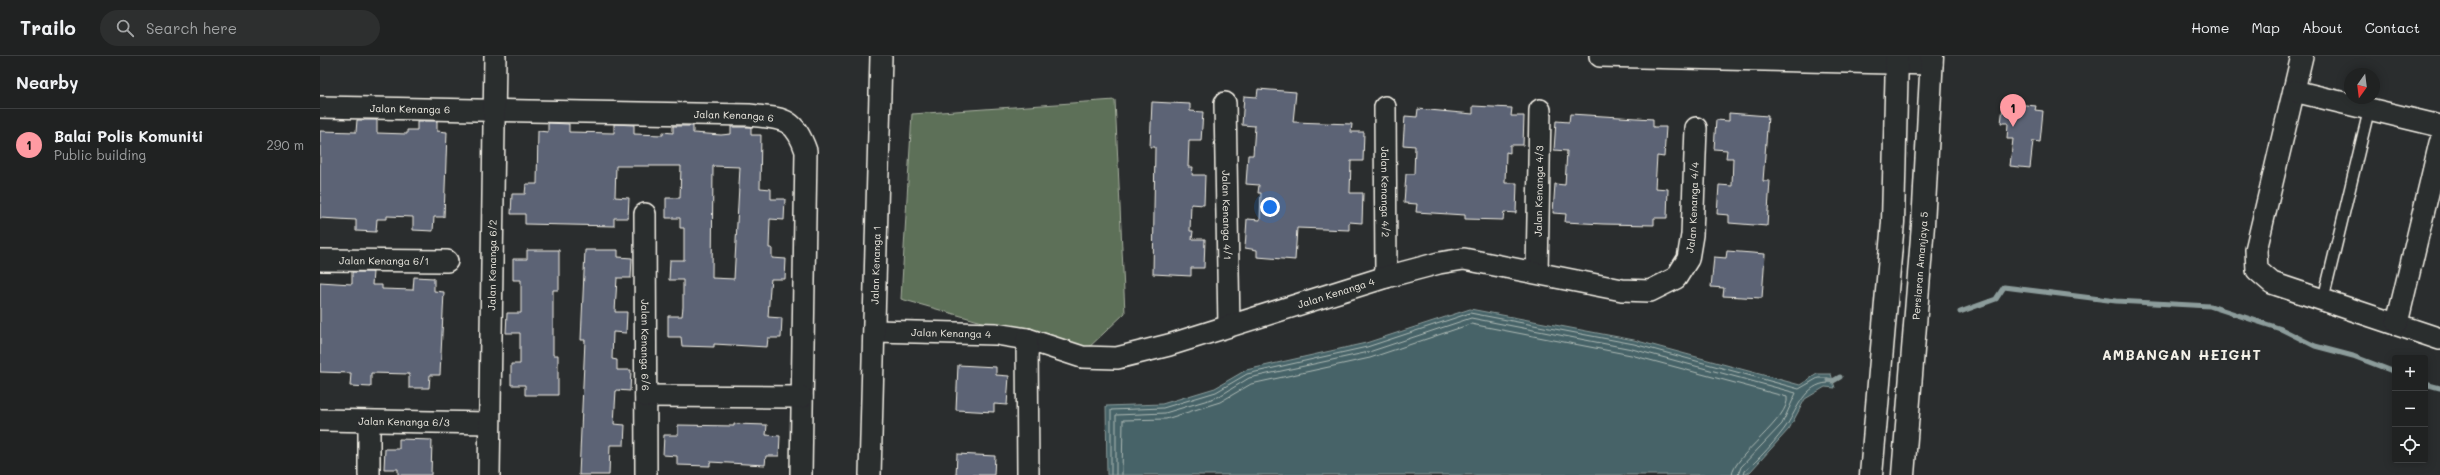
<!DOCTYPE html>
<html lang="en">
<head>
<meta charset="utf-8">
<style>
  :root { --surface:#202222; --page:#2d2f2f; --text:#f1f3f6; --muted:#a2a4a5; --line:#3d3f40; --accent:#ff9aa2 }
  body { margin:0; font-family:Mali,sans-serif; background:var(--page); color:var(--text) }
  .controls { position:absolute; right:12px; bottom:12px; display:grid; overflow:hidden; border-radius:4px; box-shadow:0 2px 10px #0003 }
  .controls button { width:36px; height:36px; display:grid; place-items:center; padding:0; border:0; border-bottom:1px solid var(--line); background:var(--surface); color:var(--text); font:20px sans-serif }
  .compass { position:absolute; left:2024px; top:12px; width:36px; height:36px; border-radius:50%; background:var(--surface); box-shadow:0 2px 10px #0003; rotate:194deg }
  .you { position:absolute; left:950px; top:151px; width:14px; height:14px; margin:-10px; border:3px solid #fff; border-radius:50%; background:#1a73e8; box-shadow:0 0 0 6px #1a73e833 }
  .badge { display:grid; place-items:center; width:26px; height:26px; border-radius:50%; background:var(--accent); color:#111; font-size:13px; font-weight:700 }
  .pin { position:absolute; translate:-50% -33px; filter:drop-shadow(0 1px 2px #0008) }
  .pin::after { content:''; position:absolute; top:21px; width:14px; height:12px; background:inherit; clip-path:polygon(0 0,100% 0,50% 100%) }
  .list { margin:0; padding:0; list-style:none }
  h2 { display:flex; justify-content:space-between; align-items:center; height:52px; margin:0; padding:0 16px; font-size:17px }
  h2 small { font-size:13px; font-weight:400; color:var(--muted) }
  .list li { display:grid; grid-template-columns:26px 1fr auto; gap:12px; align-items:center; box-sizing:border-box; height:72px; padding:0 16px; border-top:1px solid var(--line) }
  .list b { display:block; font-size:15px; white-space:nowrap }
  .list p { margin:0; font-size:13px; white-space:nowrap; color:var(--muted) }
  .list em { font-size:13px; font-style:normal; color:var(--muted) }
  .icon { flex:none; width:22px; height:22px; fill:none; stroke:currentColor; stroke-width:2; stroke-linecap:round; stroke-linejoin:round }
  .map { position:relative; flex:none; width:2120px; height:419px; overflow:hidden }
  header { display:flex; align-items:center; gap:24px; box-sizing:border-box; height:56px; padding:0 20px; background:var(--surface); border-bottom:1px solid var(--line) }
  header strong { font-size:19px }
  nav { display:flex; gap:22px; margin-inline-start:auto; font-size:14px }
  .search { width:280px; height:36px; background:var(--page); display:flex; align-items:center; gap:10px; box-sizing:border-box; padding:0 14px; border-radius:22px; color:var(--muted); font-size:15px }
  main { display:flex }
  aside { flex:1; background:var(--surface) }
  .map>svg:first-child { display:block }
</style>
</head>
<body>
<header>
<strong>Trailo</strong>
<div class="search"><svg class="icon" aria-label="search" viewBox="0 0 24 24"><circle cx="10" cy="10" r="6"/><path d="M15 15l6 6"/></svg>Search here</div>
<nav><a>Home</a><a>Map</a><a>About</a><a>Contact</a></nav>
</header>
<main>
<aside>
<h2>Nearby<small></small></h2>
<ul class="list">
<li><span class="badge">1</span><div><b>Balai Polis Komuniti</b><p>Public building</p></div><em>290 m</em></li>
</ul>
</aside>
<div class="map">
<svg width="2120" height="419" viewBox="0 0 2120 419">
  <rect width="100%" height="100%" fill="#2a2d2e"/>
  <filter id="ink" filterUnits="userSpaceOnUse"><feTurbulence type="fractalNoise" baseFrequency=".025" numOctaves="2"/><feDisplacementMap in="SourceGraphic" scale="8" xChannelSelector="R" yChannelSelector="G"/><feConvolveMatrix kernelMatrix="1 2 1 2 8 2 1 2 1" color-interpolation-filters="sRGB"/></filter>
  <g filter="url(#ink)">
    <polygon fill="#5d6f58" stroke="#a8b0a0" points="795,44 805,257 765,295 581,243 592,58"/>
    <polygon fill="#466468" stroke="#8c9c9b" points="1150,253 1314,284 1480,329 1497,318 1511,318 1515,332 1505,331 1485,343 1469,373 1430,416 1424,419 787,419 786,350 842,348 895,332 926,314 1046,287"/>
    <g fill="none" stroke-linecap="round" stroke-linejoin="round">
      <g stroke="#aeb9b5" stroke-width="1">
        <path d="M791,419v-65l52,-2 53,-16 31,-18 120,-27 103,-34 164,31 165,45 19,-11h10v5c-23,1 -31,26 -41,42 -8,12 -31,38 -42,46l-1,4"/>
        <polyline points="796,419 796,359 845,357 898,341 929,322 1049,296 1151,262 1312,293 1476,337 1462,368 1421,411 1418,419"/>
        <path d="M802,419l1,-55 43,-1 54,-17 31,-18 119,-26 101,-34 160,31 156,42c4,21 -54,59 -55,78"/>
      </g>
      <g stroke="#8c9c9b" stroke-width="5">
        <polyline points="1640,256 1676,243 1684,231 1796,245 1890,250 1961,273 1995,290 2033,300 2075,316"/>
        <polyline points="1508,324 1513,325 1520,321"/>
        <polyline points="2105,328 2120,332"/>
      </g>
    </g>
    <g fill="#5b6374" stroke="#f4f1e8" fill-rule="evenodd">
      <polygon points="938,33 976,36 973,66 1032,68 1031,76 1044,76 1043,105 1031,105 1030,137 1043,137 1042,167 1029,166 1029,174 977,172 975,204 937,201 937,194 925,192 927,163 940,164 941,137 938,137 939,129 926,128 928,99 933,99 935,70 922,69 924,40 937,41"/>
      <polygon points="832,46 870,48 870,55 883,56 881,85 869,85 868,111 873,111 872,119 885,119 884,149 871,148 870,175 873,175 872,183 885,183 884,212 871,212 871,220 833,218 835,91 830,91"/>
      <polygon points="1696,48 1716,50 1715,54 1723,55 1720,86 1713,85 1710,112 1690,110 1693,83 1687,83 1688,67 1681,67 1683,51 1695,53"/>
      <polygon points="1153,50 1192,52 1191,60 1204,60 1203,89 1190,89 1190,97 1186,96 1185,127 1197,127 1196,157 1184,156 1183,164 1145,163 1145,159 1096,156 1097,148 1084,147 1086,118 1094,118 1095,90 1083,89 1085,60 1097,61 1098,53 1153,58"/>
      <polygon points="1409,57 1448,60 1443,125 1450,125 1447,170 1409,167 1409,159 1397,158 1399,129 1412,130 1413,102 1406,102 1407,94 1394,93 1396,64 1409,65"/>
      <polygon points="1250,58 1333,63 1333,71 1346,71 1344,101 1337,100 1335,132 1348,133 1347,162 1334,162 1334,169 1283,168 1245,166 1246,158 1233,157 1235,128 1245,129 1247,95 1234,94 1236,65 1249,66"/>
      <polygon points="37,64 57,64 57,77 87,78 87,74 97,74 97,65 117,65 117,75 127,76 124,161 114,161 113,175 93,174 93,161 67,160 67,163 57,163 56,176 36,175 36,164 0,162 0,75 36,76"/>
      <path d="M228,67l21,1v8l45,1v-9l20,1v9l29,1v-3l10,1v-7h20v7l28,2 10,-1v-7h20v8h10l-1,53 11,1v10h14l-1,21 -14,-1 -1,29h3v10l14,1 -1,20h-14l-1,9 -2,29 14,1 -1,20h-13l-1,9 -53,-3v3l-32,-1 -1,-9h-13v-21h14l1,-9v-27h-14l1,-20h14v-32h-4v-10h-14v-20h14l1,-32h-65l-1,31 14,1 -1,20h-14v8l-89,-2v-10h-14l1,-20h13l1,-10h11l1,-53 10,1zM393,110l27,1 -6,112 -22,-1z"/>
      <polygon points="207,194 239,194 239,234 233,234 233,299 238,299 238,339 205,339 205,329 191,329 191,308 200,308 200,277 186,277 187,257 201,257 201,224 193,224 193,203 207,203"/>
      <polygon points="265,194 298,194 298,201 312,202 311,222 297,222 295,256 307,256 306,277 293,276 292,303 297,304 297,314 311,314 310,335 296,334 294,368 305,369 304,389 290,389 289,419 259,419 265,284 261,284"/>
      <polygon points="1407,195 1445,198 1442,242 1403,240 1404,232 1391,231 1394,201 1406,202"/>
      <polygon points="32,216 53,216 52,229 62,229 62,233 93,234 94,221 114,222 114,235 124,236 120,319 110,319 109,332 89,332 89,318 51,317 51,331 30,330 31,317 0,316 0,226 32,228"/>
      <polygon points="638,309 676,311 676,319 689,320 687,349 674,348 674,356 636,354"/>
      <polygon points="414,368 447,369 446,379 460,380 459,400 446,400 445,409 390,406 390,410 357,409 357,400 343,399 344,379 358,379 358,369 414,370"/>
      <polygon points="79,383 112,384 111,419 78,419 78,413 64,413 65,393 79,393"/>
      <polygon points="637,398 675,400 674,419 636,419"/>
    </g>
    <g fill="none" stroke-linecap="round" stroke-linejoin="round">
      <g stroke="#f4f1e8" stroke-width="13">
        <polyline id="service" points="2003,244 2049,54"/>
      </g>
      <g stroke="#f4f1e8" stroke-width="24">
        <g id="minor">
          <polyline points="1280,0 1612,8"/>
          <polyline points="1982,0 1936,194 1937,214 1952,227 2120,283"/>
          <polyline points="1974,35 2120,70"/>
          <path id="s1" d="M905,47l4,223"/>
          <path id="s2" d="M0,51l429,8c33,4 45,1 57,36l-5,324"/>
          <path id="s3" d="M1065,51l1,170"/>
          <path id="s4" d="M325,158l1,261"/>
          <path id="s5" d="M0,204l127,1"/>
          <path id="s6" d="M1217,216l3,-162"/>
          <polyline points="2077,267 2120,87"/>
          <path id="s7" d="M555,275l121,3 31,5 55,18 35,1 52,-13 217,-68 53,-14 25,-4 158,31 28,1 26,-13 12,-19 4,-24 4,-107"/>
          <polyline points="707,283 708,419"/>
          <polyline points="326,340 482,341"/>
          <path id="s8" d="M0,364l169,3"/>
          <polyline points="49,419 49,365"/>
          <path id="s9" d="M169,419l6,-419"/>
          <path id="s10" d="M550,419l11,-419"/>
        </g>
      </g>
      <g stroke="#f4f1e8" stroke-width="25">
        <g id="tertiary">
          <polyline points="1551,419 1573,166 1577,0"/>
          <path id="s11" d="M1583,419l20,-250 9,-169"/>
        </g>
      </g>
      <use href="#service" stroke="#2a2d2e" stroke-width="10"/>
      <use href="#minor" stroke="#2a2d2e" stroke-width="21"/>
      <use href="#tertiary" stroke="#2a2d2e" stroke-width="22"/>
    </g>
  </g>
  <g text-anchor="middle" stroke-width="3.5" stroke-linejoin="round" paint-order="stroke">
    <g font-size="10" fill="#f4f1e8" stroke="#2a2d2e">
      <text dy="4" stroke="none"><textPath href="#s2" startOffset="90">Jalan Kenanga 6</textPath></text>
      <text dy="4" stroke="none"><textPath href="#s2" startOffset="414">Jalan Kenanga 6</textPath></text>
      <text dy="4" stroke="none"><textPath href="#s6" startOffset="81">Jalan Kenanga 4/3</textPath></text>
      <text dy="4" stroke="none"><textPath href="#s3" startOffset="85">Jalan Kenanga 4/2</textPath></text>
      <text dy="4" stroke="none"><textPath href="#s7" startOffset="899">Jalan Kenanga 4/4</textPath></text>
      <text dy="4" stroke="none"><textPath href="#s1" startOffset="112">Jalan Kenanga 4/1</textPath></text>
      <text dy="4" stroke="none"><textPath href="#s5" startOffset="64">Jalan Kenanga 6/1</textPath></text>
      <text dy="4" stroke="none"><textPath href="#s9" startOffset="210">Jalan Kenanga 6/2</textPath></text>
      <text dy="4" stroke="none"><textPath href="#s10" startOffset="210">Jalan Kenanga 1</textPath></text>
      <text dy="4" stroke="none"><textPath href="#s11" startOffset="210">Persiaran Amanjaya 5</textPath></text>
      <text dy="4" stroke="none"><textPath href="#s7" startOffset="474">Jalan Kenanga 4</textPath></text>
      <text dy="4" stroke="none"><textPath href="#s7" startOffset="76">Jalan Kenanga 4</textPath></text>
      <text dy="4" stroke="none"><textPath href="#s4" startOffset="131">Jalan Kenanga 6/6</textPath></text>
      <text dy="4" stroke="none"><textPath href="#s8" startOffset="84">Jalan Kenanga 6/3</textPath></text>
    </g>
    <g font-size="14" font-weight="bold" letter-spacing="1" fill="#f4f1e8" stroke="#2a2d2e">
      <text x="1862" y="304">AMBANGAN HEIGHT</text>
    </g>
  </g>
</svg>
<div class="controls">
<button>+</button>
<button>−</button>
<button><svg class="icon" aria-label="locate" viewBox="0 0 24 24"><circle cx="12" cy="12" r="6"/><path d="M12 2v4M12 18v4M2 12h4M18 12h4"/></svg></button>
</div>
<svg class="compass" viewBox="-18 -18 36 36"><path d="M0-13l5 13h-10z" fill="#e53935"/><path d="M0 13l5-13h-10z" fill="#a2a4a5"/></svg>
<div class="you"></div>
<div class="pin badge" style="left:1693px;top:71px">1</div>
</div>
</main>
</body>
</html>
